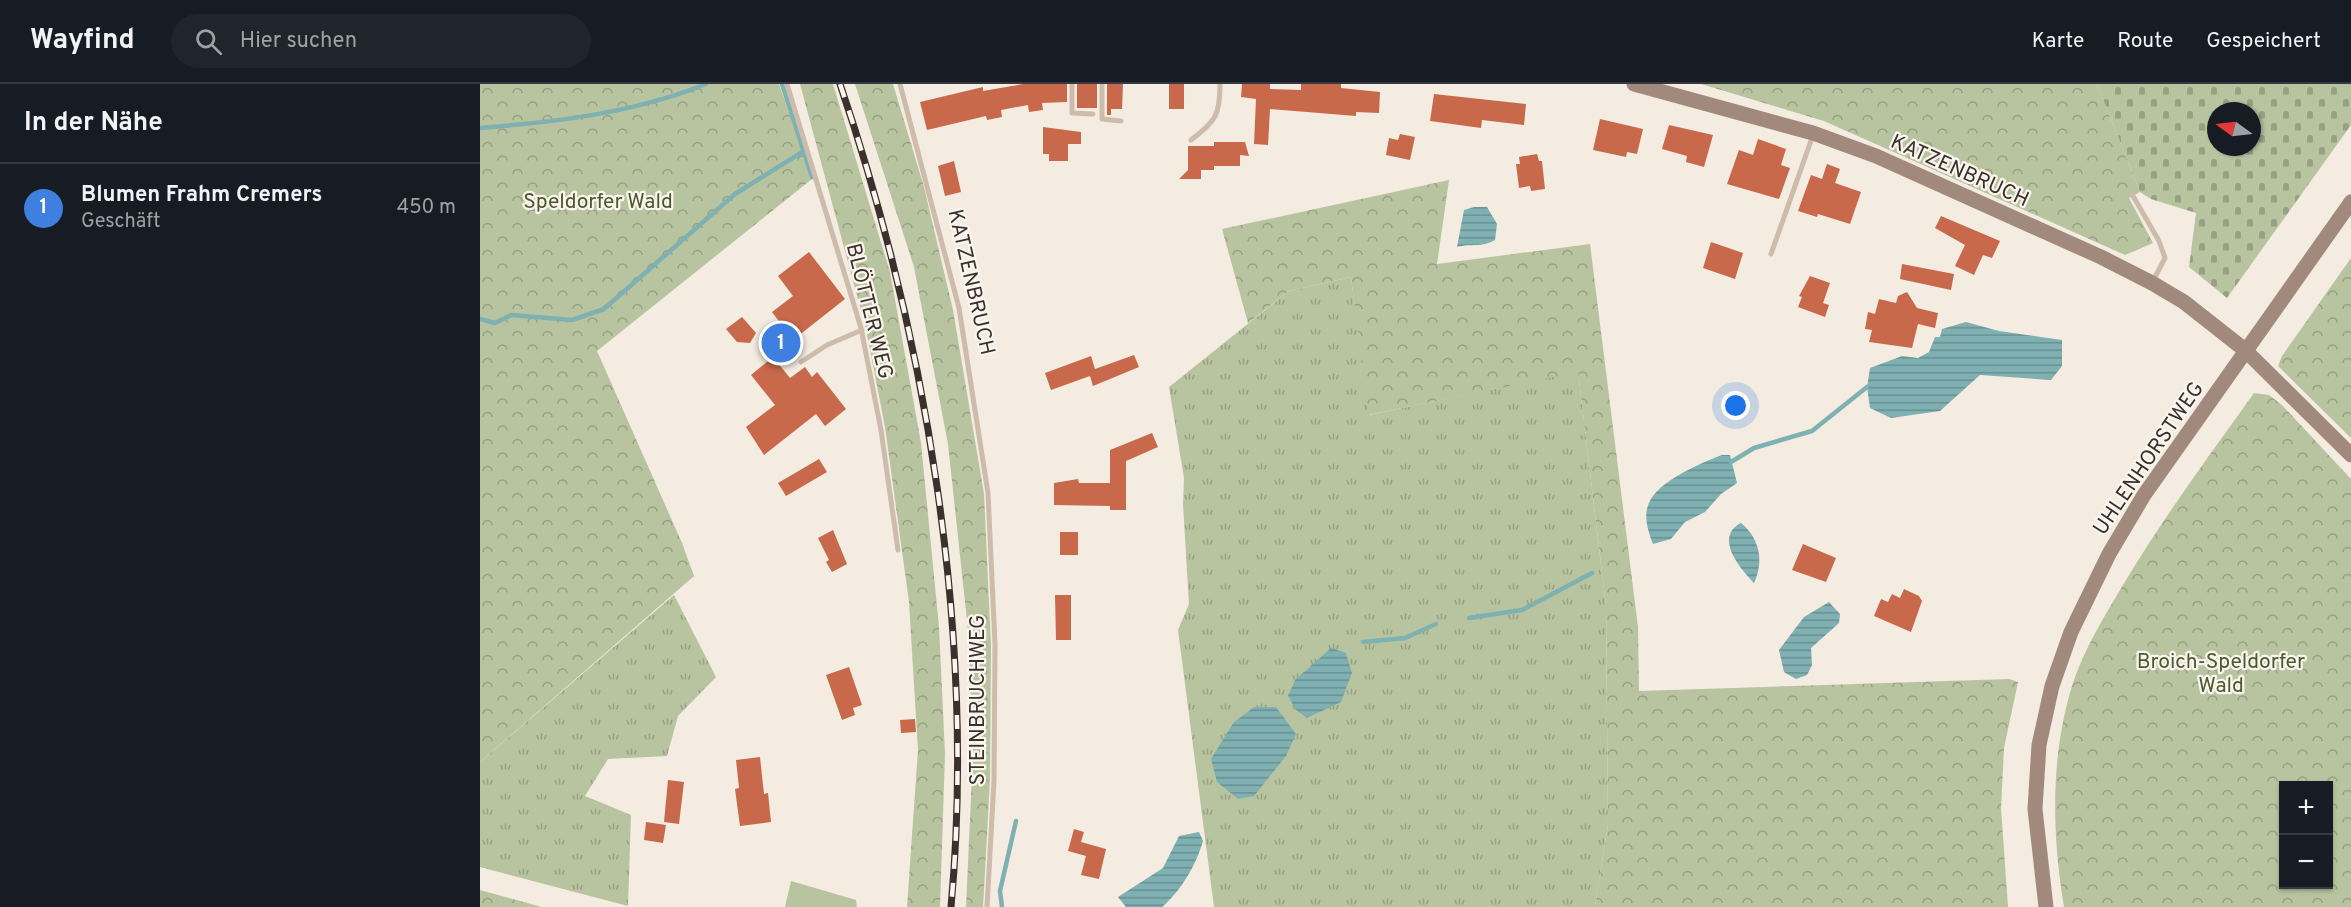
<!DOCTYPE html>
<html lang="de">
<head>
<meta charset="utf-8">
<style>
  :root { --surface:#171b24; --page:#20242c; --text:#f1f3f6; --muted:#9ea1a6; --line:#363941; --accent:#92aeb2 }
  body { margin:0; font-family:Overpass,sans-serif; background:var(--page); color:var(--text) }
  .controls { position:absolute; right:18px; bottom:18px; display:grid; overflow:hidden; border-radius:0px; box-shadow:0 2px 4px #0004 }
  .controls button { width:54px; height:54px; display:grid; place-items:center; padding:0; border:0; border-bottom:2px solid var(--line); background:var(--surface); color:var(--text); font:30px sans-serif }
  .compass { position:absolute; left:1727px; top:18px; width:54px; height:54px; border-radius:50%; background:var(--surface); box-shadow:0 2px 4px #0004; rotate:285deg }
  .you { position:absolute; left:1256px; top:322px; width:21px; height:21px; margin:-15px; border:4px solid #fff; border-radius:50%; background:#1a73e8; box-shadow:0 0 0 9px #1a73e833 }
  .badge { display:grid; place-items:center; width:39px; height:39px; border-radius:50%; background:var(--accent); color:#fff; font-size:20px; font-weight:700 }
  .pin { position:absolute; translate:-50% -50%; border:3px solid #fff; box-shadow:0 2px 6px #0006 }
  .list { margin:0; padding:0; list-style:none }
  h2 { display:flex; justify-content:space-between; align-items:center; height:78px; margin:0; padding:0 24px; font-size:26px }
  h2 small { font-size:20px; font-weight:400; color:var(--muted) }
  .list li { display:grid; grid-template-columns:39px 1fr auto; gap:18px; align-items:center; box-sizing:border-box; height:90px; padding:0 24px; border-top:2px solid var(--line) }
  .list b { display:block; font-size:22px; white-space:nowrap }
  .list p { margin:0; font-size:20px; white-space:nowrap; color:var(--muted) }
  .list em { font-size:20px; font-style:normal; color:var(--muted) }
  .icon { flex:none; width:33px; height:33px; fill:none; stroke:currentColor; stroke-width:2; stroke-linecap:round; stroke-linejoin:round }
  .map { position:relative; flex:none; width:1871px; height:823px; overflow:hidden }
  header { display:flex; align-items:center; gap:36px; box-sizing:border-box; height:84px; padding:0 30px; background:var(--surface); border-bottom:2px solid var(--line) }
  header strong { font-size:28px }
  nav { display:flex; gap:33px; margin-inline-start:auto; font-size:21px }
  .search { width:420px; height:54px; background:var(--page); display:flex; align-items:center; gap:15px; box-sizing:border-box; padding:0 21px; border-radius:33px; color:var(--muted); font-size:22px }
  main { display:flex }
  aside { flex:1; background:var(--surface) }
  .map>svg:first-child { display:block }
</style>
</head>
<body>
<header>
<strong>Wayfind</strong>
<div class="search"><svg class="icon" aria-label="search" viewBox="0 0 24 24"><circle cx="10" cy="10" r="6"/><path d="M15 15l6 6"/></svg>Hier suchen</div>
<nav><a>Karte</a><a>Route</a><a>Gespeichert</a></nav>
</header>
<main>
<aside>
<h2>In der Nähe<small></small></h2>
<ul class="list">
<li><span class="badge" style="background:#3f7fe0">1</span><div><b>Blumen Frahm Cremers</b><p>Geschäft</p></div><em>450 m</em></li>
</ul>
</aside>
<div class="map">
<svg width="1871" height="823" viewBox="0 0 1871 823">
  <defs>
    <pattern id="grass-tufts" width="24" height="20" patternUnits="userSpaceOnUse" patternTransform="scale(1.5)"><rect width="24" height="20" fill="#b8c4a0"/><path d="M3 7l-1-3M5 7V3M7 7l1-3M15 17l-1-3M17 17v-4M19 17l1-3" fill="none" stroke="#97a083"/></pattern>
    <pattern id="forest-crowns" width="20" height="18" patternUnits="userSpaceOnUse" patternTransform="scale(1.5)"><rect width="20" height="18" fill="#b8c4a0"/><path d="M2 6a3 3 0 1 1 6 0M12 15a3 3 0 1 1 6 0" fill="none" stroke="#97a083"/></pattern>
    <pattern id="cemetery-stones" width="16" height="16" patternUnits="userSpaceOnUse" patternTransform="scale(1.5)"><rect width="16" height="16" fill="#b8c4a0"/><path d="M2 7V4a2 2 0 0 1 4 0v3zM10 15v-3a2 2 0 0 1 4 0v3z" fill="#97a083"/></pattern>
    <pattern id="water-rules" width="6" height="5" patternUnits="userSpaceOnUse" patternTransform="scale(1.5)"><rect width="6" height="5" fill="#7fb0b2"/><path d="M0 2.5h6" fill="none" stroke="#699091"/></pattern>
  </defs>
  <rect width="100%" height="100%" fill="#f4ebe1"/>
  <g fill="url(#grass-tufts)">
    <polygon points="871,193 889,331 1098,287 1126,522 1128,740 1115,823 734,823 698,546 709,520 703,420 704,394 689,303 809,207"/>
    <polygon points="194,511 236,593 198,632 187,672 128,675 105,712 151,731 148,822 0,783 0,678"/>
  </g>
  <g fill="url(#forest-crowns)" fill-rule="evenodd">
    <polygon points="0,0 299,0 332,95 117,267 202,459 214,492 0,678"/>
    <polygon points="320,0 353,0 410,188 441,359 459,543 465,670 460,823 427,823 438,666 429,518 405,343 386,245"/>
    <polygon points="375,0 413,0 444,103 473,226 504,410 511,561 510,696 503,823 486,823 493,669 488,546 468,360 434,183"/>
    <polygon points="1221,0 1617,0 1660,108 1649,114 1673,159 1645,171 1344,37"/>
    <polygon points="969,96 957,180 1110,160 1158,543 1159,607 1529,595 1538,598 1524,664 1521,724 1528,823 1115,823 1128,740 1126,522 1098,288 888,331 871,193 809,207 768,239 742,145"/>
    <polygon points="1871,174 1871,354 1798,282 1802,272"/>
    <path d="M1774,309l15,2 13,10 69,74v428h-287c-12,-73 -14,-149 8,-221 12,-37 32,-69 51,-101 40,-67 86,-129 131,-192zM1804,702h44v98h-44z"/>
    <polygon points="0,806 62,823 0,823"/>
  </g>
  <path fill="url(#cemetery-stones)" fill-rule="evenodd" d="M1617,0h254v41l-124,173 -38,-31 7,-54 -45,-14 -11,-7zM1736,27h36v36h-36z"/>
  <polygon fill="#b8c4a0" points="311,797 376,816 377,823 305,823"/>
  <g fill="url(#water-rules)">
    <path d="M994,123h13l10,17 -2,16c-14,8 -24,3 -38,7l7,-37z"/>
    <polygon points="1486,238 1519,247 1582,256 1582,282 1571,296 1500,291 1460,327 1411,334 1390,324 1387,303 1390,284 1422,272 1438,274 1449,268 1455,253 1460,253 1462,245"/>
    <path d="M1242,371h8l7,28 -16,11 -16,18 -20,10 -14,17 -18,5c-5,-13 -10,-28 -4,-41 9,-22 52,-40 73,-48z"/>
    <path d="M1261,439c19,16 23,38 13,60 -13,-13 -41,-46 -13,-60z"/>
    <polygon points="1349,518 1360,530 1359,539 1331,564 1332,581 1327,591 1316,595 1304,588 1299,566 1324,533"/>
    <polygon points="851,564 866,569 872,589 861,618 827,634 816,626 808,612 815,596"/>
    <polygon points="774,623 796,623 816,650 806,672 774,712 758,715 737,698 731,675 754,638"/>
    <path d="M719,748l4,9c-7,24 -22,50 -41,66h-36l-8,-10 45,-29 16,-32z"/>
  </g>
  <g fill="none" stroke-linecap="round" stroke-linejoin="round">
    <g stroke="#7fb0b2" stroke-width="4.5">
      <polyline points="302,0 332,93"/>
      <path d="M0,44c76,-6 154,-15 226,-44"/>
      <polyline points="0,235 15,239 31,231 92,236 124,225 255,110 324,67"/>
      <polyline points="1251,378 1274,364 1332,347 1387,303"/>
      <polyline points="989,534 1042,526 1112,489"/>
      <polyline points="883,558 925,554 956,540"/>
      <polyline points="522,823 520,807 536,737"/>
    </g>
  </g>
  <g fill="#c8694b">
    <polygon points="543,0 587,0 587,18 562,19 563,26 549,28 548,21 521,26 522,33 507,36 506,32 447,46 440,18 503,3 503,7"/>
    <rect x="597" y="0" width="20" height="24"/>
    <polygon points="627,0 643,0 642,25 631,25 631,31 627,31"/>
    <rect x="689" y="0" width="15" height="25"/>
    <polygon points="762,0 790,0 790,5 821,6 821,0 861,0 861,4 900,8 899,29 876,28 876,32 790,25 788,61 774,60 776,15 761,13"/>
    <polygon points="954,10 1046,20 1044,41 1002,36 1001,44 950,37"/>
    <polygon points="1120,35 1163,45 1157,70 1147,68 1146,73 1113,66"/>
    <polygon points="1189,41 1233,51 1224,83 1206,78 1207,72 1182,65"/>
    <polygon points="563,43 601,48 601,60 588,60 588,77 569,77 569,70 563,70"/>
    <polygon points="920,50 935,53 930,76 906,71 909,54 918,56"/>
    <polygon points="1278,55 1306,65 1301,81 1310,84 1299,115 1247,100 1259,66 1273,71"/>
    <polygon points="734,58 765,58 769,72 760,71 760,82 734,82 734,86 721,86 721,95 699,95 708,86 708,62 734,62"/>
    <polygon points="1057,70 1059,77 1062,77 1065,105 1051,107 1050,102 1039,104 1036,80 1040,80 1039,73"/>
    <polygon points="474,77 481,108 465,112 458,82"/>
    <polygon points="1347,80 1360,85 1355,99 1381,108 1370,140 1338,130 1337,133 1318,127 1331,91 1342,95"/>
    <polygon points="1461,132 1520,157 1512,174 1503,171 1494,191 1475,182 1485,161 1455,144"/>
    <polygon points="1231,158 1263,169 1255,195 1223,184"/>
    <polygon points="329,168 365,215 313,256 292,228 313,212 298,192"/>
    <polygon points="1422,180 1474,190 1471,206 1420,195"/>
    <polygon points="1330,192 1350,199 1343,219 1349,221 1345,233 1318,223 1322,213 1319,212"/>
    <polygon points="1427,208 1437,224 1458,229 1455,244 1438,240 1432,264 1389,258 1392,246 1385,245 1388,228 1395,230 1399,215 1416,219 1418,212"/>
    <polygon points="262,233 276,249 270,259 257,258 246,245"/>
    <polygon points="654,271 659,283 613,302 610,292 571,306 565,289 611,272 615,285"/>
    <polygon points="293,273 310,294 325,283 332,293 337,288 366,325 345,342 336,330 284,371 266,343 295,321 271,291"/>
    <polygon points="672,349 678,363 646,377 646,426 630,426 630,422 574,421 574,399 598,395 599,399 630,399 630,366"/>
    <polygon points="339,375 347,388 306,412 298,399"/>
    <polygon points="353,446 367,480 352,488 346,478 349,476 338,454"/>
    <rect x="580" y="448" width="18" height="23"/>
    <polygon points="1323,460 1356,474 1346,498 1312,486"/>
    <polygon points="1424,505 1439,512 1442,517 1431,548 1394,532 1401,515 1408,518 1412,510 1420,514"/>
    <polygon points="575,511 591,511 591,556 576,556"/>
    <polygon points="369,583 382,621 373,624 375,631 362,636 346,591"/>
    <polygon points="435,635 436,648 421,649 420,636"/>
    <polygon points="280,673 284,710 288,709 291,738 260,742 255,705 259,704 256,676"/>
    <polygon points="188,696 204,698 199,740 184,738"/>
    <polygon points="166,738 186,741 183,759 164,756"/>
    <polygon points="594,745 604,748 601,758 626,765 619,795 601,791 606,772 588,767"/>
  </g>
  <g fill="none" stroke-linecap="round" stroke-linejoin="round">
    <g stroke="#cdbbac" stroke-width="5">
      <polyline points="307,0 381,244 401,346 418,466"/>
      <polyline points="420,0 479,224 508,409 515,560 514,697 507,823"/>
      <polyline points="592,0 592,29 613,30"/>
      <polyline points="622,0 622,35 641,37"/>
      <path d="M711,56c25,-19 29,-25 29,-56"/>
      <polyline points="1653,112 1679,157 1685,174 1673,197"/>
      <polyline points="1291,170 1333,51"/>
      <polyline points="321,278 347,261 382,246"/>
    </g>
    <g stroke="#a18a7d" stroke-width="15">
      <polyline points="1154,0 1333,49 1396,72 1621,173 1672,199 1704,218 1765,266 1871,371"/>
      <polyline points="1566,823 1555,725 1559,661 1572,602 1591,548 1629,470 1664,411 1871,118"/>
    </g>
    <g stroke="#3b302b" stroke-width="7">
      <path id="rail" d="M360,0c87,256 136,552 111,823"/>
    </g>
    <use href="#rail" stroke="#fbf5ee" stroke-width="4.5" stroke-dasharray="14" stroke-linecap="butt"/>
  </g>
  <g text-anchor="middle" stroke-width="4.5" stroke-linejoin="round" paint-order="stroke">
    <g font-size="21" fill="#3b302b" stroke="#fbf5ee">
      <text transform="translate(1480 86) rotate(24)" y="7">KATZENBRUCH</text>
      <text transform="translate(492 198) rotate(77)" y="7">KATZENBRUCH</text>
      <text transform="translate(390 227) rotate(76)" y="7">BLÖTTER WEG</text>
      <text transform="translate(1668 374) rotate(-56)" y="7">UHLENHORSTWEG</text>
      <text transform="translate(497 616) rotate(-90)" y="7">STEINBRUCHWEG</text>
    </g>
    <g font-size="21" fill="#4a5a2e" stroke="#fbf5ee">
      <text x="118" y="124">Speldorfer Wald</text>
      <text x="1741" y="584">Broich-Speldorfer<tspan x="1741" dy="24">Wald</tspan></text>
    </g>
  </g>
</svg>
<div class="controls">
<button>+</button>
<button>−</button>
</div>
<svg class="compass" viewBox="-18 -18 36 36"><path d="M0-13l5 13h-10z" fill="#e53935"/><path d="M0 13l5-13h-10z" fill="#9ea1a6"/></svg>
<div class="you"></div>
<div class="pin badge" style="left:301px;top:259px;background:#3f7fe0">1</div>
</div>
</main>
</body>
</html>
